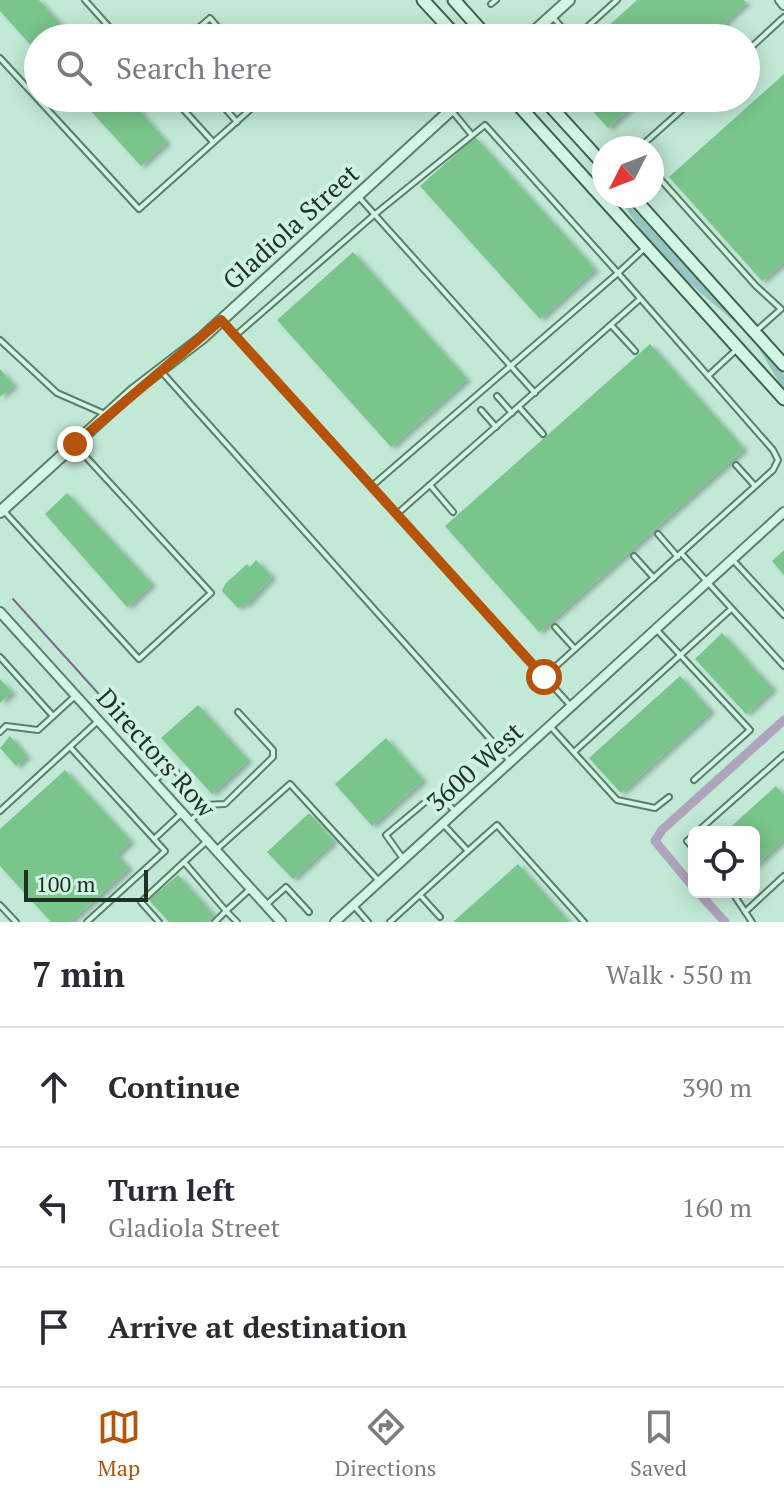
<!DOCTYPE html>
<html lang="en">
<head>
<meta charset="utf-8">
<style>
  :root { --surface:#fff; --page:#f2f2f3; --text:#2b2b33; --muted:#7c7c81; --line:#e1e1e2; --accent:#b45309 }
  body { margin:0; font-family:"PT Serif",serif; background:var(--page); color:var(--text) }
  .controls { position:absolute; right:24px; bottom:24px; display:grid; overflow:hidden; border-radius:12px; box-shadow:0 4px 20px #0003 }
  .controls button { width:72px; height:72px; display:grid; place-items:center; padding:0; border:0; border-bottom:2px solid var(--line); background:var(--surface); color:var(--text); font:40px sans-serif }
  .compass { position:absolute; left:592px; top:136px; width:72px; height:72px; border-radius:50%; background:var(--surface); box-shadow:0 4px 20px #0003; rotate:228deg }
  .scale { position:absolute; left:24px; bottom:20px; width:124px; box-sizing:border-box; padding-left:8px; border:4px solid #1d3223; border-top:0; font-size:22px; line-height:28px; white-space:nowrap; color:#1d3223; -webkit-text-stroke:6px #cff2e2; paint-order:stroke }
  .stop { position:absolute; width:24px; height:24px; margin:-18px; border:6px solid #b45309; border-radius:50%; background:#fff }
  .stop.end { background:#b45309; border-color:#fff; box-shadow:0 2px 8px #0008 }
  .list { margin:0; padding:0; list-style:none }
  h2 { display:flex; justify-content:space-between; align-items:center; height:104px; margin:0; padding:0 32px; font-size:34px }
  h2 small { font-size:26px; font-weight:400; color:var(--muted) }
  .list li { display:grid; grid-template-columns:52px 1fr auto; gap:24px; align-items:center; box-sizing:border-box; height:120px; padding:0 32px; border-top:2px solid var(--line) }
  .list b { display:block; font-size:30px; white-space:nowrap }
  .list p { margin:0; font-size:26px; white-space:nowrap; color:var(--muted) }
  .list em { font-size:26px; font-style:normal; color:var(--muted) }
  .icon { flex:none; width:44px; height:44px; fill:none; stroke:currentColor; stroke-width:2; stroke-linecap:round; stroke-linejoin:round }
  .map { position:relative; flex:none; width:784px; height:922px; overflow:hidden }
  .search { position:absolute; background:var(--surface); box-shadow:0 4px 20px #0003; left:24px; right:24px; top:24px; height:88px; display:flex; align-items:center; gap:20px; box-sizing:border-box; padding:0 28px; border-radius:44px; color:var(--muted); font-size:30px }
  .sheet { height:464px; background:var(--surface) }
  nav { display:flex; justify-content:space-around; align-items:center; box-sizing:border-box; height:112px; border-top:2px solid var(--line); background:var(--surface); font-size:22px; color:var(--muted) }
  nav a { display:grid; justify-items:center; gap:4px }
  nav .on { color:var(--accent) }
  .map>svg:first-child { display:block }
</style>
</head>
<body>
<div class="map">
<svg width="784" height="922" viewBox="0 0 784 922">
  <defs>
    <filter id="shadow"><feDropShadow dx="4.5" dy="2.5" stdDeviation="2" flood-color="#0004"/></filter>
  </defs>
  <rect width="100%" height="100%" fill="#c1e9d6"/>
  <g fill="#96c6c3">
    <path d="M619,196h2l118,129c-47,-38 -91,-76 -120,-129z"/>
    <polygon points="758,347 784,374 784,391"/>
  </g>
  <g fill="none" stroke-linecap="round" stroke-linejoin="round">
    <polyline stroke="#7c6b89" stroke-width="2" points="13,599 144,744"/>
    <g stroke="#b0a3bc" stroke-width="9">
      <polyline points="694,888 655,841 662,830 784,720"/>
      <polyline points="698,892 725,922"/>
    </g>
  </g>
  <g fill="#79c58b" filter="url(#shadow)">
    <polygon points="0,0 39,0 73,38 38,38 38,53 0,11"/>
    <polygon points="637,0 744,0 746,3 708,38 595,38"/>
    <polygon points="784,74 784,262 762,281 669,177"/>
    <polygon points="79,98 128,98 167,142 141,166"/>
    <polygon points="581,98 641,98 608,128"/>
    <polygon points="475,137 595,269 540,319 420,186"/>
    <polygon points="353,252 467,379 391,447 277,320"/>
    <polygon points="650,344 744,449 539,632 445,526"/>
    <polygon points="0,369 14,385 0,397"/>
    <polygon points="67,493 152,584 127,607 45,514"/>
    <polygon points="784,550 784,575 772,561"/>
    <polygon points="256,560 272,577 246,605 244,603 238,608 222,591 225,584 247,564 250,567"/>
    <polygon points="722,633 773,689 746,714 695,659"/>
    <polygon points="680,676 711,711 621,793 589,758"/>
    <polygon points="0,679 12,692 0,703"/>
    <polygon points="198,705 248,760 212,794 161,738"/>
    <polygon points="10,736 27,756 16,766 0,748"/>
    <polygon points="386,738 423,780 372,826 335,784"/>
    <polygon points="65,770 131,841 117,854 129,868 70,922 51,922 0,866 0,829"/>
    <polygon points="776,786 784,795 784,839 754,867 754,832 725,832"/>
    <polygon points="309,813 334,841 293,879 267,852"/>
    <polygon points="518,864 569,922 453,922"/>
    <polygon points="178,875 213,914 204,922 169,922 149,900"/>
  </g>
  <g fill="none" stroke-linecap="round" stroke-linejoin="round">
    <g stroke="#5a8168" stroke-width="8">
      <g id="service">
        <polyline points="85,0 119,38"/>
        <polyline points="491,4 496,0"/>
        <polyline points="552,16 571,38"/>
        <polyline points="187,38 210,18 227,38"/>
        <polyline points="575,38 617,0"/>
        <polyline points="746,52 784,17"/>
        <polyline points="0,58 139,209 263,98"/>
        <polyline points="173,98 213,142"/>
        <polyline points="216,98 237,122"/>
        <polyline points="181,107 192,98"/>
        <polyline points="452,111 471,134"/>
        <polyline points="639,148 695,98"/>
        <polyline points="652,170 756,286 781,309 755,332"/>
        <polyline points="358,196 535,393"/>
        <polyline points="222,321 235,336 374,215 485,125 618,273 645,248"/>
        <polyline points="611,325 635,351"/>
        <polyline points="235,336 570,705"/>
        <polyline points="0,340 57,393 105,414"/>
        <polyline points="160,370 509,760"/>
        <polyline points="708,376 737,349"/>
        <polyline points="497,396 512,413"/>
        <polyline points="519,407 543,434"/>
        <polyline points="481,410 496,427"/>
        <polyline points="736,465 755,486"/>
        <polyline points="430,485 453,512"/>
        <polyline points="372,486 618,273 773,450 778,460 773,470 681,553"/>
        <polyline points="3,510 139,659 211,593 76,446"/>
        <polyline points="397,514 640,299"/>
        <polyline points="658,534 678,557"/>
        <polyline points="634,556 654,578"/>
        <polyline points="732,559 784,615"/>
        <polyline points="555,627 575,649"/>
        <polyline points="656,629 750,730 694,780"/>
        <polyline points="0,657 53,716"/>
        <polyline points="544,677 681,553 784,666"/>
        <polyline points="550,726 617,800 655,808 669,797"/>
        <polyline points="0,732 6,726 38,730 74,697"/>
        <polyline points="70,747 154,839"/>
        <polyline points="574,752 731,609"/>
        <polyline points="155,780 172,767 203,801 202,810 190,821"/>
        <polyline points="204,805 225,804 273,757 273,750 238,712"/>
        <polyline points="0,811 98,721"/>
        <polyline points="697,832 784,755"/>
        <polyline points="694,835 687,841 694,849"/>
        <polyline points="207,841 184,862 226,911 249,890"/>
        <polyline points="217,849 290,784 378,880"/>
        <polyline points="468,851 497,825 584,922"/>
        <polyline points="404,860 386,835 436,793 454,810"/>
        <polyline points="732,892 752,922"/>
        <polyline points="420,895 440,917"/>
        <polyline points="0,905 16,922"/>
        <polyline points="266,905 286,887 309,912"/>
        <polyline points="354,906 368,922"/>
        <polyline points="745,912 784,876"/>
        <polyline points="87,922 165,851 154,839 181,814"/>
        <polyline points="159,922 141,902 184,862"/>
        <polyline points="215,922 226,911 237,922"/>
        <polyline points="390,922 468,851 443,824"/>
      </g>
    </g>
    <g stroke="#5a8168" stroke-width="12">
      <g id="minor">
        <polyline points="780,0 784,5"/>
        <polyline points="0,612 281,922"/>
        <polyline points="335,922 784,512"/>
      </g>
    </g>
    <g stroke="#5a8168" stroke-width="14">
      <g id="tertiary">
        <polyline points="527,38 569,0"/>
        <polyline points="0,512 133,391 202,338 464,98"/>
      </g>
    </g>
    <g stroke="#3d6349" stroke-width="15">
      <g id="secondary">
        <polyline points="423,0 458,38"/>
        <polyline points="454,0 488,38"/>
        <polyline points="512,98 784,399"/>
        <polyline points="543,98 604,165"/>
        <polyline points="594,189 604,180"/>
        <polyline points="632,196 784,365"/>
      </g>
    </g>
    <use href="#service" stroke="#d3f5e5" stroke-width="4"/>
    <use href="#minor" stroke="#d3f5e5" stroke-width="8"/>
    <use href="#tertiary" stroke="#d3f5e5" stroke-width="10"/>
    <use href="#secondary" stroke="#d3f5e5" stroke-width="11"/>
  </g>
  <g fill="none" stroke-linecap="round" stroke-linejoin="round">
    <polyline stroke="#b45309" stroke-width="10" points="75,444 221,320 544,677"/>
  </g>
  <g text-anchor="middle" stroke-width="8" stroke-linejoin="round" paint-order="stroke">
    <g font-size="26" fill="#1d3223" stroke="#cff2e2">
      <text transform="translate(291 227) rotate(-42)" y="9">Gladiola Street</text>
      <text transform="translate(156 753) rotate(48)" y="9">Directors Row</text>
      <text transform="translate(475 767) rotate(-42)" y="9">3600 West</text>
    </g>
  </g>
</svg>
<div class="controls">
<button><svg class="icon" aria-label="locate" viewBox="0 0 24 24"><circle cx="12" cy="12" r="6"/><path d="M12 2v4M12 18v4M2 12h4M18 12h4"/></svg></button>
</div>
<svg class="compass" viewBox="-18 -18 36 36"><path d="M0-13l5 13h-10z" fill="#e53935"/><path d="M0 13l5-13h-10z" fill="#7c7c81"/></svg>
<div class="scale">100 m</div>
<div class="stop" style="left:544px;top:677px"></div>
<div class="stop end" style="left:75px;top:444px"></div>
<div class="search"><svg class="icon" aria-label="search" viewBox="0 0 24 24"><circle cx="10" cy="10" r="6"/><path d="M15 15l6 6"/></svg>Search here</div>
</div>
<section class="sheet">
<h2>7 min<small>Walk · 550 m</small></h2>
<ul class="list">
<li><svg class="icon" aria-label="ahead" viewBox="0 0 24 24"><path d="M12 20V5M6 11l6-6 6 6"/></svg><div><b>Continue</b></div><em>390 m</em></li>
<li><svg class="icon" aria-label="left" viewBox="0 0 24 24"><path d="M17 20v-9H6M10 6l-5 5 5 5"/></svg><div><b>Turn left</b><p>Gladiola Street</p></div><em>160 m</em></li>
<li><svg class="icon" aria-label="arrive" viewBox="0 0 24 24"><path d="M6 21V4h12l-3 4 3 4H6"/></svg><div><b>Arrive at destination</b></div></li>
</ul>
</section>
<nav>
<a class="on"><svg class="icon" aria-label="map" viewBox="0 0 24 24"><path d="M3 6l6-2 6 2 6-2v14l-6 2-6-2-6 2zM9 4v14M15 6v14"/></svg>Map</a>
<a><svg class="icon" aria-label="directions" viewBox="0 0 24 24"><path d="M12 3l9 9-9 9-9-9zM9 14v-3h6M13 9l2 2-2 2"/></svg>Directions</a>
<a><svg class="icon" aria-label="saved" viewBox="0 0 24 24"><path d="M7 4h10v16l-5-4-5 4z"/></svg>Saved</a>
</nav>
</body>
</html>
